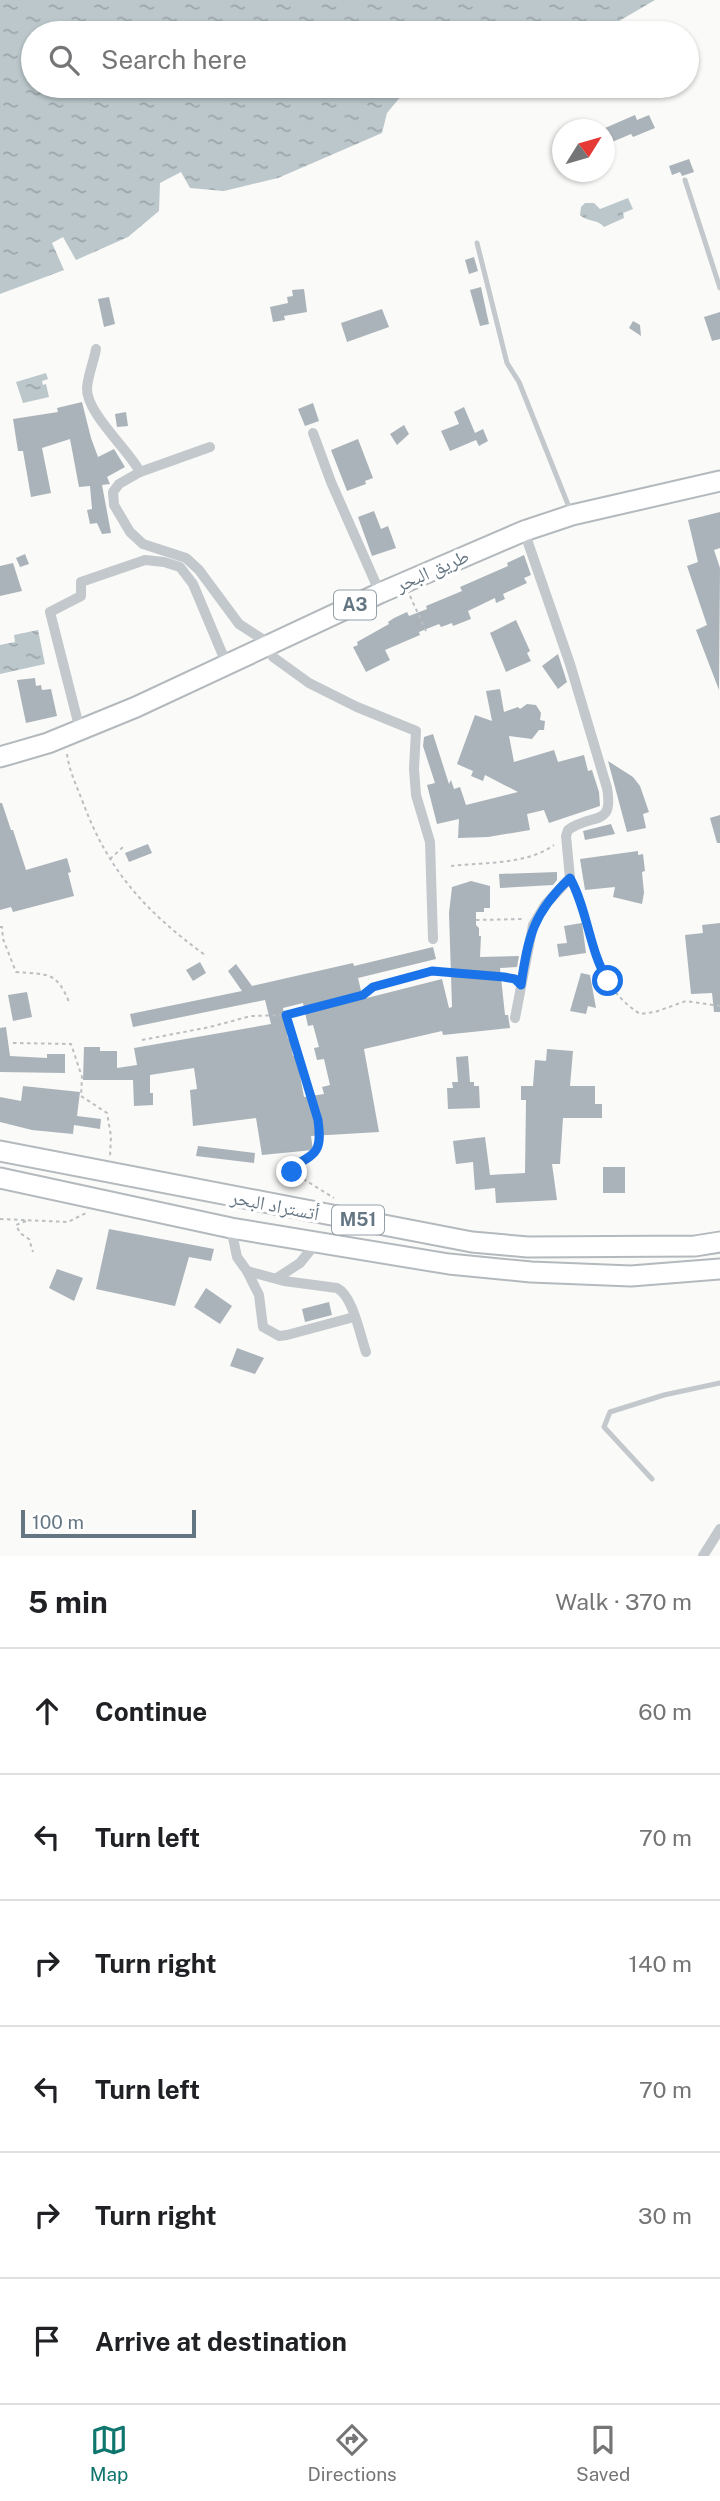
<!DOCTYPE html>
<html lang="en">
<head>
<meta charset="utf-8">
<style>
  :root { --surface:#fff; --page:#f6f6f6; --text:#202124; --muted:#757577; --line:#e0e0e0; --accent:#0f766e }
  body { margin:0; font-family:"Public Sans","Noto Naskh Arabic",sans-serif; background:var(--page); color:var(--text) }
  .compass { position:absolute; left:552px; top:119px; width:63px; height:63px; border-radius:50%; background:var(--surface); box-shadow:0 2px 5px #0004; rotate:53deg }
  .scale { position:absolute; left:21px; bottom:18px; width:175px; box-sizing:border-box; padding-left:7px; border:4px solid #657683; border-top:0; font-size:19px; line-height:24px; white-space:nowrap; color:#657683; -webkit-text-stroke:5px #fff; paint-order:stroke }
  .stop { position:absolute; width:21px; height:21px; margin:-16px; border:5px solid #1a73e8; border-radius:50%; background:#fff }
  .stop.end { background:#1a73e8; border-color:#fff; box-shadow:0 2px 7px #0008 }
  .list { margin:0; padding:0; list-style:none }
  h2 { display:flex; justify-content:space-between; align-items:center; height:91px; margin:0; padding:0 28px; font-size:30px }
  h2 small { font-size:23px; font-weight:400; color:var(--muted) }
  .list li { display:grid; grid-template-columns:46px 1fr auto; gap:21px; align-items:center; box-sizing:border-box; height:126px; padding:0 28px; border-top:2px solid var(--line) }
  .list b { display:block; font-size:26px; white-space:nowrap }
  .list em { font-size:23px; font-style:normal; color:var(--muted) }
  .icon { flex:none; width:38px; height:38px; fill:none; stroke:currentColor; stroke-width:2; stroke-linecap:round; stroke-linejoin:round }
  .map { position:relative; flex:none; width:720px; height:1556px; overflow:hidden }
  .search { position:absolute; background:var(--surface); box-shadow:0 2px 5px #0004; left:21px; right:21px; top:21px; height:77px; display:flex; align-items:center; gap:18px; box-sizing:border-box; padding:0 24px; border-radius:38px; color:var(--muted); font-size:26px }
  .sheet { height:847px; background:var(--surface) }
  nav { display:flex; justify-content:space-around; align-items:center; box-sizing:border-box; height:98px; border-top:2px solid var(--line); background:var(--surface); font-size:19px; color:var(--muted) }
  nav a { display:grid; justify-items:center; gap:4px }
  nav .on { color:var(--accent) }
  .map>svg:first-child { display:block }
</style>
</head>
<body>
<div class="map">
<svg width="720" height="1556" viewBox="0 0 720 1556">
  <defs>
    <pattern id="water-ripples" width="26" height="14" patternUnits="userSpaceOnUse" patternTransform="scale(1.75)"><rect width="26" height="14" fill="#bbc7cb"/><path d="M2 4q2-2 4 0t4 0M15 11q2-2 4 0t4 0" fill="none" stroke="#9ca6aa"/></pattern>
  </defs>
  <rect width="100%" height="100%" fill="#fafaf8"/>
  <g fill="url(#water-ripples)">
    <polygon points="0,0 655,0 614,24 593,33 33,33 33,86 457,86 402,95 387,113 382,133 278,178 224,191 190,188 181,172 160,183 159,211 128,237 76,260 63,237 52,243 64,270 0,294"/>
    <path d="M628,198l5,11 -10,4 1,5 -20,9c-6,-8 -17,-5 -24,-12l1,-8 4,-4h9l6,6z"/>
    <polygon points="46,373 48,379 42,381 43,385 46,384 49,397 23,403 16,382"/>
    <polygon points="38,630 45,664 0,674 0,645 15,642 14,635"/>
  </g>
  <g fill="#aab3b9" fill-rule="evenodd">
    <polygon points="635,115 637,120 649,115 655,128 633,137 631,134 605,145 605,128"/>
    <polygon points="689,159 694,172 682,176 680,172 672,175 669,166"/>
    <polygon points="474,257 478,271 469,274 465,260"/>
    <polygon points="481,287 489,324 480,326 470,290"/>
    <polygon points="304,289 307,312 284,316 285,320 273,322 270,307 288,303 287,297 293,296 292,290"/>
    <polygon points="109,297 115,324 104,327 98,299"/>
    <polygon points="382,309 389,327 347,342 341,323"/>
    <polygon points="720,312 720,339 712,341 704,317"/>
    <polygon points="633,321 640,325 641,336 629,328"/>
    <polygon points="82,402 91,438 98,457 114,449 125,467 107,477 110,484 102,485 111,533 102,534 97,523 90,524 87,510 92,509 90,486 79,487 70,439 42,448 51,493 31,497 23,451 18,451 13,419 58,412 57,408"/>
    <polygon points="313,403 319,421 305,426 298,409"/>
    <polygon points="464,407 475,433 483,429 488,441 479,446 476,440 450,451 441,431 459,424 454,412"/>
    <polygon points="126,412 128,426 117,427 115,414"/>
    <polygon points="404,425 409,434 397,445 390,434"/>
    <polygon points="358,439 373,478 365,481 366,484 347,491 331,450"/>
    <polygon points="374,511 381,529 388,526 396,548 372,556 358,517"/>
    <polygon points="720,512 720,548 714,550 720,568 719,690 696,630 707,625 687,566 698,562 688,520"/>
    <polygon points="25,554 29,564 20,567 16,558"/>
    <polygon points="524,555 531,575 524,578 527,583 503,594 505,599 496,603 495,598 468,611 471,619 453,626 452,623 441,627 439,624 419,632 420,635 385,650 390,660 366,672 353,647 358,645 357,642 389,624 388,622 394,618 407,612 409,616 427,609 426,606 462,591 460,587 508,566 507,563"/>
    <polygon points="13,563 22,591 0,596 0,566"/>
    <polygon points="516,620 530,651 527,653 531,661 506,672 490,633"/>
    <polygon points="558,654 567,682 558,689 542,666"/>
    <polygon points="35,678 36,686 41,685 42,690 51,689 57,716 26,723 17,680"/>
    <polygon points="500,689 504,712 518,707 520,709 527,704 536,705 541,713 540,720 545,721 544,730 539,730 532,739 509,736 514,762 554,750 558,762 584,755 588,771 592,770 599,792 600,806 549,823 544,810 527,814 530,830 488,837 458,838 459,819 437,824 427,785 435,783 423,746 424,737 433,734 449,784 451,780 454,789 460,787 466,805 518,792 485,775 483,781 471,776 473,771 457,764 475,715 492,721 486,691"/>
    <polygon points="608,761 633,777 640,786 649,812 643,814 646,828 627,832"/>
    <polygon points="0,803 2,803 11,830 13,830 26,870 67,858 71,872 68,873 74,896 13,912 11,907 0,910"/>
    <polygon points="720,815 720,843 717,843 710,818"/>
    <polygon points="611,824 615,834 585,840 583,831"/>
    <polygon points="148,844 152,853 129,862 125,853"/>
    <polygon points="638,851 638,855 643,854 645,871 642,872 644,893 642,904 613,897 615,887 585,890 580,859"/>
    <polygon points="557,872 557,880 553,885 500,888 499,874"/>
    <path d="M471,881l19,5v22h-6v4h-8v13l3,3v8h2l-1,21 39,-1 -2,11 -17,1 5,47h3l2,13 -67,7 -1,-4 -78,18 15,83 -68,4 2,14 -51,5 -6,-37 -63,8 -3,-36 7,-1 -3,-21 -44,7v18h3v12l-19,1 -1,-26h-50l1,-33h16v4h17v17l20,-3 -3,-17 137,-24 -6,-24 -132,27 -3,-13 112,-23 -14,-20 8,-7 16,22 101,-23 1,3 79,-19 3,12 -78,19 5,21 79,-20 7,29 3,-1 -3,-94 3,-26zM303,1003l5,23 5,-1 6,22 -5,1 3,12 7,-1 6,26 -8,2 2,7 -20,3 -8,-42 -3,1 -3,-18 -2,1 -5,-31z"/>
    <polygon points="582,923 586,953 559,957 557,944 567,943 564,926"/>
    <polygon points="720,923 720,1012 714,1012 712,993 691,994 685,935 703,933 702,925"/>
    <polygon points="200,962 206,973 193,981 186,970"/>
    <polygon points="581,973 590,975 596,1008 588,1006 586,1014 570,1011"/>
    <polygon points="27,992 32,1017 13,1021 8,995"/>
    <polygon points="6,1027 10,1056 47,1058 47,1054 65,1054 65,1073 0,1072 0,1028"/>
    <polygon points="547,1049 573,1051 570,1086 595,1086 595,1104 602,1104 602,1118 563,1118 560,1164 552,1164 557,1200 496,1203 495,1188 475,1190 473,1162 456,1164 453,1141 485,1137 490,1175 525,1173 526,1100 521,1100 521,1086 533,1086 535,1060 546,1061"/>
    <polygon points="468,1056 470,1082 474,1082 474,1086 479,1086 480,1108 448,1109 447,1088 453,1088 452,1082 458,1082 456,1057"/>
    <polygon points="23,1086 80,1092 77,1116 101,1119 100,1129 74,1125 73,1134 32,1130 0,1122 0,1097 21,1101"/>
    <polygon points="198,1146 255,1153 254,1163 196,1156"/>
    <rect x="603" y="1167" width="22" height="26"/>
    <polygon points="109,1229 214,1249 211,1261 189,1257 175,1306 96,1289"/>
    <polygon points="57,1269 83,1278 74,1301 49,1288"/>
    <polygon points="206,1288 232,1306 220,1324 194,1307"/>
    <polygon points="329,1302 332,1315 305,1322 302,1309"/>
    <polygon points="237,1348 264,1358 255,1374 230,1366"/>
  </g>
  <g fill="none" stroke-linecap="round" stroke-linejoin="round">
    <g stroke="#b4b9bd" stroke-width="23">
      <g id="highway">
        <polyline points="0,757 48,743 136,707 380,593 524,531 572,515 720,481"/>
        <polyline points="0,1151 472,1242 528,1247 695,1246 720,1242"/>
        <polyline points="0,1178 231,1228 449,1264 531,1272 631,1276 720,1269"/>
      </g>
    </g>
    <g stroke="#bbbfc2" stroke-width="2" stroke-dasharray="3.5 3.5" stroke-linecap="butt">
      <polyline points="410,596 426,631"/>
      <path d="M67,754c2,16 9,31 15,46 26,71 63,111 123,155"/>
      <polyline points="110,859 123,847"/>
      <path d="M451,866c34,-4 75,-1 103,-21"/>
      <path d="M576,888c21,49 15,94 64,126l15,-2 31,-11 34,5"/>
      <polyline points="476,920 524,919"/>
      <path d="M0,927h2l1,12 13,33c31,3 40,-2 53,30"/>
      <path d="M287,1014l76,-19c35,-29 105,-24 148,-17"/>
      <path d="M142,1040l68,-13 41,-11 35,-1 32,105c4,30 0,34 -27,47l1,5 42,26"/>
      <polyline points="13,1043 71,1044 82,1077 81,1096 107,1113 111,1136 110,1157"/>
      <polyline points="0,1219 68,1222 86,1213"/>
      <polyline points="26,1221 16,1225 20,1233 29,1239 33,1252"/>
    </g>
    <g stroke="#c3c8cc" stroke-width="5">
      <polyline points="685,180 720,288"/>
      <polyline points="477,243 507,363 519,382 571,512"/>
      <polyline points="652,1479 604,1427 610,1412 664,1395 720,1383"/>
    </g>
    <g stroke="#c3c8cc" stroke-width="10">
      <path d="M96,349c-2,12 -8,26 -9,39 -1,25 42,62 53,84"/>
      <polyline points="313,433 331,482 380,593"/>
      <polyline points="210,447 140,472 119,484 113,492 114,505 130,532 143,544 186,558 199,570 239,624 270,644 273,657 309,683 357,707 416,731 414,769 416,795 430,842 433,939"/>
      <polyline points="80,730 50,612 81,596 81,582 145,560 164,562 180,567 193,584 227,665"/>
      <path d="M515,1018l18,-93 12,-20 25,-27 -4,-42 2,-6c25,-18 46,-2 39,-42l-37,-124 -46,-133"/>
      <polyline points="231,1228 237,1257 247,1271 259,1295 263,1327 279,1336 287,1335 354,1317"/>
      <path d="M247,1271l37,10 53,7c16,8 23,47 29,64"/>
      <polyline points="277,1278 300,1263 317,1242"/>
      <polyline points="703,1556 720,1529"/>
    </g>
    <use href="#highway" stroke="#fff" stroke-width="19"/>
  </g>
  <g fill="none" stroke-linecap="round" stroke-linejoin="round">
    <path stroke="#1a73e8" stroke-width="9" d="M292,1172l-1,-5c27,-13 31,-17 27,-47l-32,-105 77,-20 10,-8 59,-16 72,6 11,2 6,6c7,-48 12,-72 49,-107 18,33 19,72 38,103"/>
  </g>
  <g text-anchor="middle" stroke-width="7" stroke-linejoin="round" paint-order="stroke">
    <g fill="#fff" stroke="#939fa8" stroke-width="2">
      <rect x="334" y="590.5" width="42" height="29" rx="5"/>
      <rect x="332" y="1205.5" width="52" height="29" rx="5"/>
    </g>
    <g font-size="18" font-weight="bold" fill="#657683">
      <text x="355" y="611">A3</text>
      <text x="358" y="1226">M51</text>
    </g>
    <g font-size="19" fill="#657683" stroke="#fff">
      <text transform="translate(432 570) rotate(-24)" y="7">طريق البحر</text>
      <text transform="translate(275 1205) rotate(11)" y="7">أتستراد البحر</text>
    </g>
  </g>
</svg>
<svg class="compass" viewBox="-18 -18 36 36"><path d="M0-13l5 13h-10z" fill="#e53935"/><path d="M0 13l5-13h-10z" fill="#757577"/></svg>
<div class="scale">100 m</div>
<div class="stop" style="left:608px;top:981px"></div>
<div class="stop end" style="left:292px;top:1172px"></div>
<div class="search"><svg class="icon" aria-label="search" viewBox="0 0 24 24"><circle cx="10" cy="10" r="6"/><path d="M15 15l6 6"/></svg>Search here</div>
</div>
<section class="sheet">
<h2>5 min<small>Walk · 370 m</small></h2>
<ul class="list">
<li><svg class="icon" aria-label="ahead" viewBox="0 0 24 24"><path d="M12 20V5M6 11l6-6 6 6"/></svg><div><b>Continue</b></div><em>60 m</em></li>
<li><svg class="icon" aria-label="left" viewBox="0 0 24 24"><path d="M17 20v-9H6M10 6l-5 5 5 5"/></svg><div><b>Turn left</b></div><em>70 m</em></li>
<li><svg class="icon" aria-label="right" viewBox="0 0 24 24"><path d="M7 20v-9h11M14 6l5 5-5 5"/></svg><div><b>Turn right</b></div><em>140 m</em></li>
<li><svg class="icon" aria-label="left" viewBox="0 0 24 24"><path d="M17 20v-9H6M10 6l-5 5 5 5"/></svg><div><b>Turn left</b></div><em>70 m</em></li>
<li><svg class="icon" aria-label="right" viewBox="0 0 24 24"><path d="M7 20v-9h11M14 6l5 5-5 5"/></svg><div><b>Turn right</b></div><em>30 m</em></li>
<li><svg class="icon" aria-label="arrive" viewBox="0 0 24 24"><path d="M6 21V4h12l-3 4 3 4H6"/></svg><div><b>Arrive at destination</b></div></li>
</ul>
</section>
<nav>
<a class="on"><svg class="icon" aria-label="map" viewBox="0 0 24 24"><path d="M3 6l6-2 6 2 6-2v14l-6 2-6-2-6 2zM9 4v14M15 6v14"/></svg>Map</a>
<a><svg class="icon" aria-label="directions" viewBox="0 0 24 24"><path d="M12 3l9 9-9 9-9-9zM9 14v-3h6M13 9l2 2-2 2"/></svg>Directions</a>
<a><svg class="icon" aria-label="saved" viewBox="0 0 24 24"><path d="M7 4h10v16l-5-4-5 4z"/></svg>Saved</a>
</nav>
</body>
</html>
